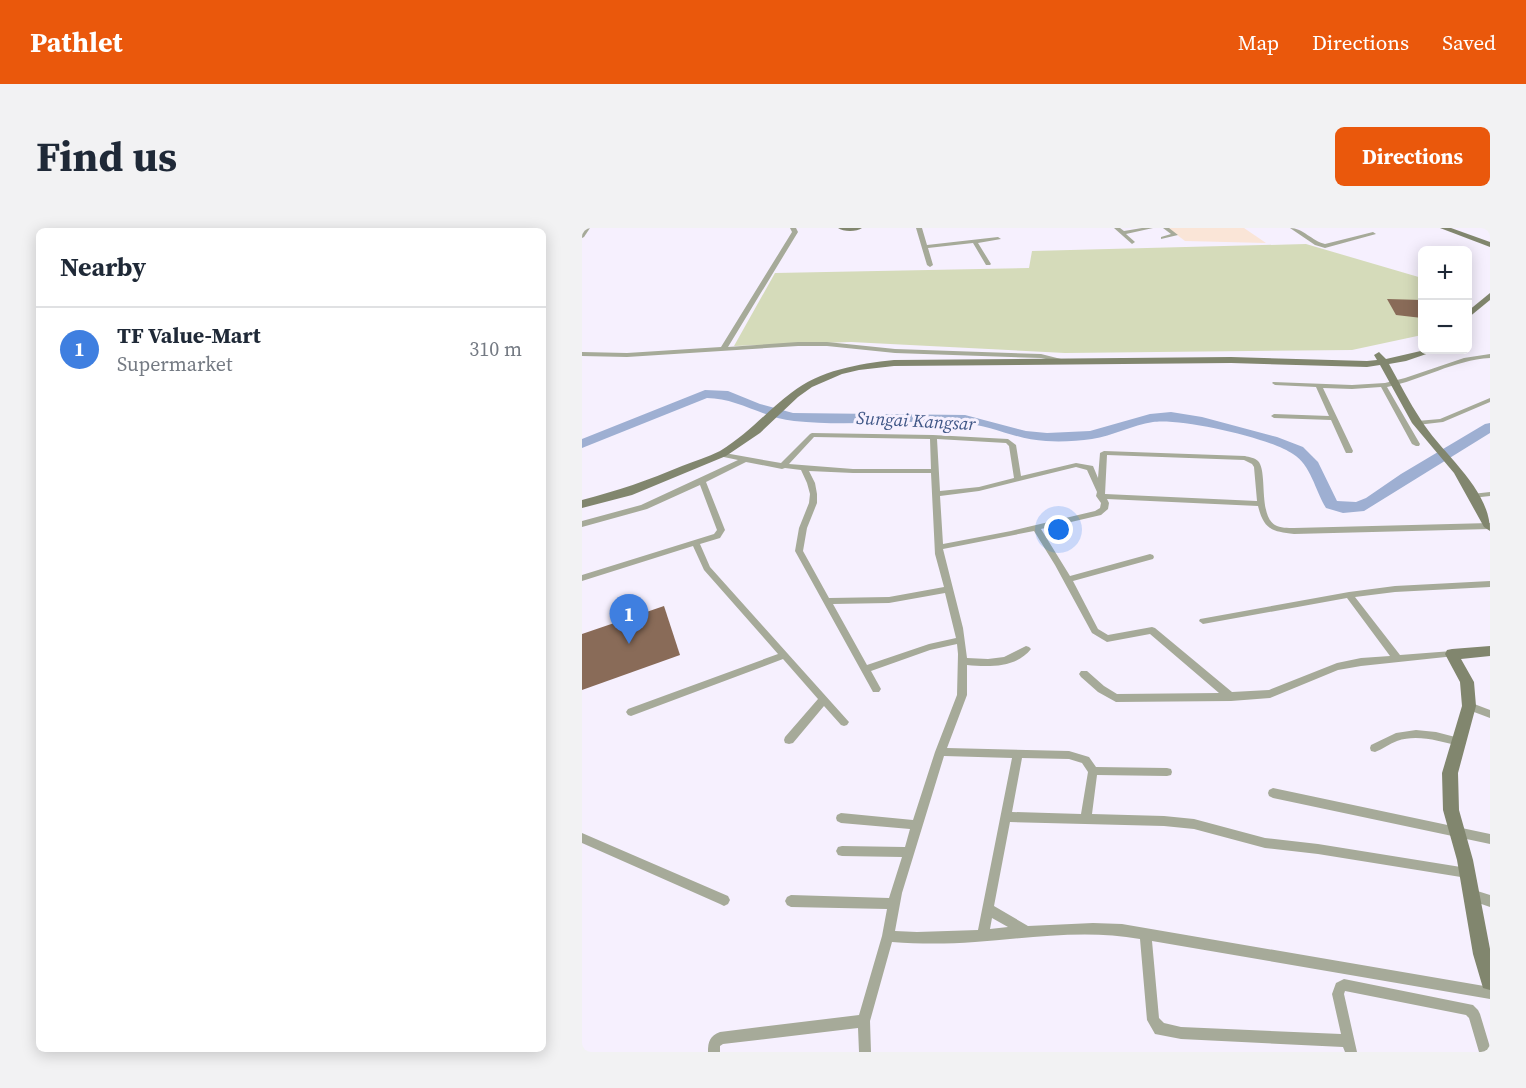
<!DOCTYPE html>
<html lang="en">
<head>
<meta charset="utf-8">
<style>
  :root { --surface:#fff; --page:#f2f2f3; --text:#1f2937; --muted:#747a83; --line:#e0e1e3; --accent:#ea580c }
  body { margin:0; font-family:"Source Serif 4",serif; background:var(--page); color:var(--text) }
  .controls { position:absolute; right:18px; top:18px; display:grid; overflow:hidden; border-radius:9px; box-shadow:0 3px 15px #0003 }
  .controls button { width:54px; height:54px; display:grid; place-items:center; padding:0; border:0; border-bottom:2px solid var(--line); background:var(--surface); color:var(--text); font:30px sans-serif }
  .you { position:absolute; left:477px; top:302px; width:21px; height:21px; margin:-15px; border:4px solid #fff; border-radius:50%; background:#1a73e8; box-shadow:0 0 0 9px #1a73e833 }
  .badge { display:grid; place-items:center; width:39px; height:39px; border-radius:50%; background:var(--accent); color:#fff; font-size:20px; font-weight:700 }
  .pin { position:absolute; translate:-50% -50px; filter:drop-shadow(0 2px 3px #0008) }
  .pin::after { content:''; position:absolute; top:32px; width:21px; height:18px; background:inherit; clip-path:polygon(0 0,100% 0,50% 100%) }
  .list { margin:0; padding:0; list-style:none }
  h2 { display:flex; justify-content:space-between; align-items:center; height:78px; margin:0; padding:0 24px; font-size:26px }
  h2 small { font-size:20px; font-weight:400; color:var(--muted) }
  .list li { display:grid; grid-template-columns:39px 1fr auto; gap:18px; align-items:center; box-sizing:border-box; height:84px; padding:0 24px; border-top:2px solid var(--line) }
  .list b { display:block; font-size:22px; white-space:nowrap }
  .list p { margin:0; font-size:20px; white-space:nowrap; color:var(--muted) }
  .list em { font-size:20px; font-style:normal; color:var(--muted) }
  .map { position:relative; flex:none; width:908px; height:824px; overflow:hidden; border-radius:9px }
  header { display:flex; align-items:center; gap:36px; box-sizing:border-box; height:84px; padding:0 30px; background:var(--accent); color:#fff }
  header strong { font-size:28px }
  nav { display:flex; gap:33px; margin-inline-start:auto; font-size:21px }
  .intro { display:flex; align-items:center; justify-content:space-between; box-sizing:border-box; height:144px; padding:0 36px }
  h1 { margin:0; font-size:42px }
  .button { padding:15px 27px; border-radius:9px; background:var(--accent); color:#fff; font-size:21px; font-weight:700 }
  main { display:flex; gap:36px; padding:0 36px }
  aside { flex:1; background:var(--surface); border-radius:9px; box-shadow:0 3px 15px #0003 }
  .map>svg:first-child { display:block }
</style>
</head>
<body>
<header>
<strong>Pathlet</strong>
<nav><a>Map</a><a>Directions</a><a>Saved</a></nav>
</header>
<div class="intro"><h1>Find us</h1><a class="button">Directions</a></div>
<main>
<aside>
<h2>Nearby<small></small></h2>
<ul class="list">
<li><span class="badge" style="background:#3f7fe0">1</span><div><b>TF Value-Mart</b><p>Supermarket</p></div><em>310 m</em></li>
</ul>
</aside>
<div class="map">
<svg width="908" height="824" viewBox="0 0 908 824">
  <rect width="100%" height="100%" fill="#f6f0fe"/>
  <polygon fill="#fae5d7" points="586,0 662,0 684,15 603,13"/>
  <polygon fill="#d5dbba" points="724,16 840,50 840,107 770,122 483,125 269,114 152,118 193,45 447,40 450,23"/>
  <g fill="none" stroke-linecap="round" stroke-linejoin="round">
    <path fill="#9eafd2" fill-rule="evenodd" d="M123,162l23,1 32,13 33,9 172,2 61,16 21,2 43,-2 60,-17 21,-2 31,5 75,20 26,10 15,15 19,39 19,1 10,-4 35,-24 84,-50 5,-1v10l-126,78 -21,2 -17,-5c-11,-18 -15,-43 -33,-54 -22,-16 -113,-36 -140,-32 -21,3 -40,14 -61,17 -14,2 -31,3 -46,2 -29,-1 -55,-16 -84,-18 -56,-4 -113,4 -168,-2 -30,-3 -57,-23 -87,-23l-125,50v-9z"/>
  </g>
  <g fill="#896b58">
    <polygon points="805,71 840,72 840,90 814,87"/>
    <polygon points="82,378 98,427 0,462 0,406"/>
  </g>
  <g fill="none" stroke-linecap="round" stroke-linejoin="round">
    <g fill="#a6aa99" fill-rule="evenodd">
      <polygon points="2,0 8,0 2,9 0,10 0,4"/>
      <polygon points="208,0 214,0 216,4 146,119 216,114 245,114 313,121 459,126 487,133 484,135 459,130 313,125 245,118 216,118 45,129 0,128 0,124 45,125 139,119 210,4"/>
      <polygon points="334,0 340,0 345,17 416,9 419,11 396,15 409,36 408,37 404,37 391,15 346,20 351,37 348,39 345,37"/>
      <polygon points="532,0 538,0 542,3 560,0 571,0 544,6 553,14 550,16"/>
      <polygon points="581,0 587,0 596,7 579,11 579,9 589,6"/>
      <path d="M708,0c13,0 22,13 35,16l48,-12 3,2 -51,14 -10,-3z"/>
      <path d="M908,126v4c-36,2 -68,22 -103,29l33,57 -1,2h-3l-4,-2 -31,-57 -29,2 -29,-1 30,63 -1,2h-6l-1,-2 -14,-31 -57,-2 -3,-2 3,-2 55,2 -13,-29 -41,-2 -3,-2 1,-1 79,3 33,-2 20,-5 59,-20z"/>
      <polygon points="908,170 908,174 861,194 835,197 832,195 835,193 858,191"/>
      <path d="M230,205l121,2 75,4 8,6 5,31 55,-13 17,3 5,12 2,-25 4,-2 141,5c4,1 10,2 13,5 10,10 0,54 17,64 5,3 13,3 19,3l196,-5v6l-196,5c-22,-3 -30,-4 -36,-28l-151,-7 2,4 -1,6 -7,6 -60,14 29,47 80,-22 3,1 1,2 -1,2 -80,22 25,48 10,6 44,-8 3,1 77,64 37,-2 68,-27 24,-5 29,-2 -43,-58 -144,26 -4,-3 1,-2 149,-27 46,-6 95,-5v6l-95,5 -40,5 45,58 52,-4 3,1 2,2 -2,2 -94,10 -23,4 -68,28 -39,3 -115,1 -18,-10 -17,-15 -2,-3 2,-3h6l17,15 13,8 102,-1 -69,-59 -43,8 -15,-9 -37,-68 -21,-34 -91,18 20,79 4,30 21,1 16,-2 22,-11 3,1 2,2c-15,19 -42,18 -64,16v30l-20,53 122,3 20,6 7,10 71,1 4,1 1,3 -1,3 -4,1 -70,-1 -5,39 72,2 30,3 71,19 53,6 149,24 4,1 2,4 -2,4 -4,1 -149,-24 -53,-6 -71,-19 -30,-3 -154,-4 -16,84 34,20 65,-3 29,1 368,63v12l-338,-58 7,77 5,5 17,4 160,7 -9,-40 4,-11 8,-4 129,26 5,5 2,4 10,33v5h-11l-10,-34 -3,-3 -121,-24 -1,3 13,58h-12l-2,-5 -162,-8 -26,-5 -8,-14 -7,-81c-55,-10 -110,-1 -165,3 -28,2 -55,2 -83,0l-22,79 1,31h-12l-1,-24 -135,16 -3,2v6h-12c0,-11 2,-16 12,-20l139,-17 23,-79 5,-27 -96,-2 -4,-2 -2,-4 2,-4 4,-2 98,3 13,-41 -60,-1 -4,-1 -2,-4 2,-4 4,-1 63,1 5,-18 -69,-6 -4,-2 -1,-3 1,-3 4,-2 72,7 22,-68 22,-57 1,-41 -1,-10 -27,6 -59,21 10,18 -2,3h-6l-78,-141 4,-23 10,-25 1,-9 -3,-11 -6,-13 -16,-2 -3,1 -36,-7 -40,20 19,48 -5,8 -20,6 10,23 139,155 -2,3 -3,1 -3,-1 -17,-19 -31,37 -4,1 -4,-1 -1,-3 1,-3 33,-38 -35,-40 -152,57 -3,-1 -2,-3 2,-3 150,-55 -74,-84 -11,-24 -111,35v-6l132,-41 3,-4 -17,-45 -53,24 -65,18v-6l59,-16 97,-45 -19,-4v-4l62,11 29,-29zM232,209l116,2 1,30h-78l-64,-5zM355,211l69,4 3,3 5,32 -35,9 -39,4zM525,227l137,5 8,4 2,3 3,34 -152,-7zM494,239l11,3 10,22 -1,4 5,7 -1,5 -5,3 -84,20 -68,13 -3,-48 39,-5zM227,243l44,2h78l4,81 9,33 -55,10 -60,1 -26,-47 4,-23 10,-25v-9l-2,-11zM363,365l11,45 -27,6 -62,21 -34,-61 56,-1zM362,528l68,2 -34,172 -61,2 -22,-1 7,-38zM440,530l47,1 13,4 6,9 -7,42 -69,-2zM410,690l16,9 -18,2z"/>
      <polygon points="908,264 908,268 890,270 886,268 890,266"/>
      <polygon points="887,474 908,482 908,490 884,481 882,478 884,475"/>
      <path d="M834,502l20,2 23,6 4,1 1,3 -1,3 -4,1c-20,-5 -42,-12 -62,-5 -8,3 -14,8 -22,11l-4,-1 -1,-3 1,-3 25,-12z"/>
      <polygon points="691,560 908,606 908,616 691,570 687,568 686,565 687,562"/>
      <polygon points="0,605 146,668 148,672 146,676 142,678 138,676 0,615"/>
      <polygon points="889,661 908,667 908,679 885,671 883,667 885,663"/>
    </g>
    <g fill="#81866e" fill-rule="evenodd">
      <path d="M256,0h24c-5,4 -19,4 -24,0z"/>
      <polygon points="858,0 869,0 908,14 908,19"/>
      <polygon points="908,65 908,72 886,90 886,83"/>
      <path d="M843,122h13l-32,11 -17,3c10,18 20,38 32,56 21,34 69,68 69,111l-6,-4 -30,-54 -42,-50 -32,-58 -13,2 -136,-4 -337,3 -35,4 -17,4 -30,13 -14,10 -38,36 -34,23 -94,39 -50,13v-8c35,-9 67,-20 100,-34 12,-5 26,-9 38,-15 28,-17 46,-39 71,-58 29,-23 67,-29 103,-33l337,-3 136,4 10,-1 -3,-5 5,-3 7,7z"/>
      <polygon points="908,418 908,428 879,431 892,454 894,478 876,545 877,582 891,632 908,721 908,762 901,760 891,726 875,632 861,582 860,545 880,478 878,454 863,426 865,422 870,421"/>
    </g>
  </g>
  <g text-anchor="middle" stroke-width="6" stroke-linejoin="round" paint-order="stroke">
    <g font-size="18" font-style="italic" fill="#3f5686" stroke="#f6f0fe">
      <text transform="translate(334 193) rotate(3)" y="6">Sungai Kangsar</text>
    </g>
  </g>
</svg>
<div class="controls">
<button>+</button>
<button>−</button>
</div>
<div class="you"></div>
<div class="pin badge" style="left:47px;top:416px;background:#3f7fe0">1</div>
</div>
</main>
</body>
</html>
